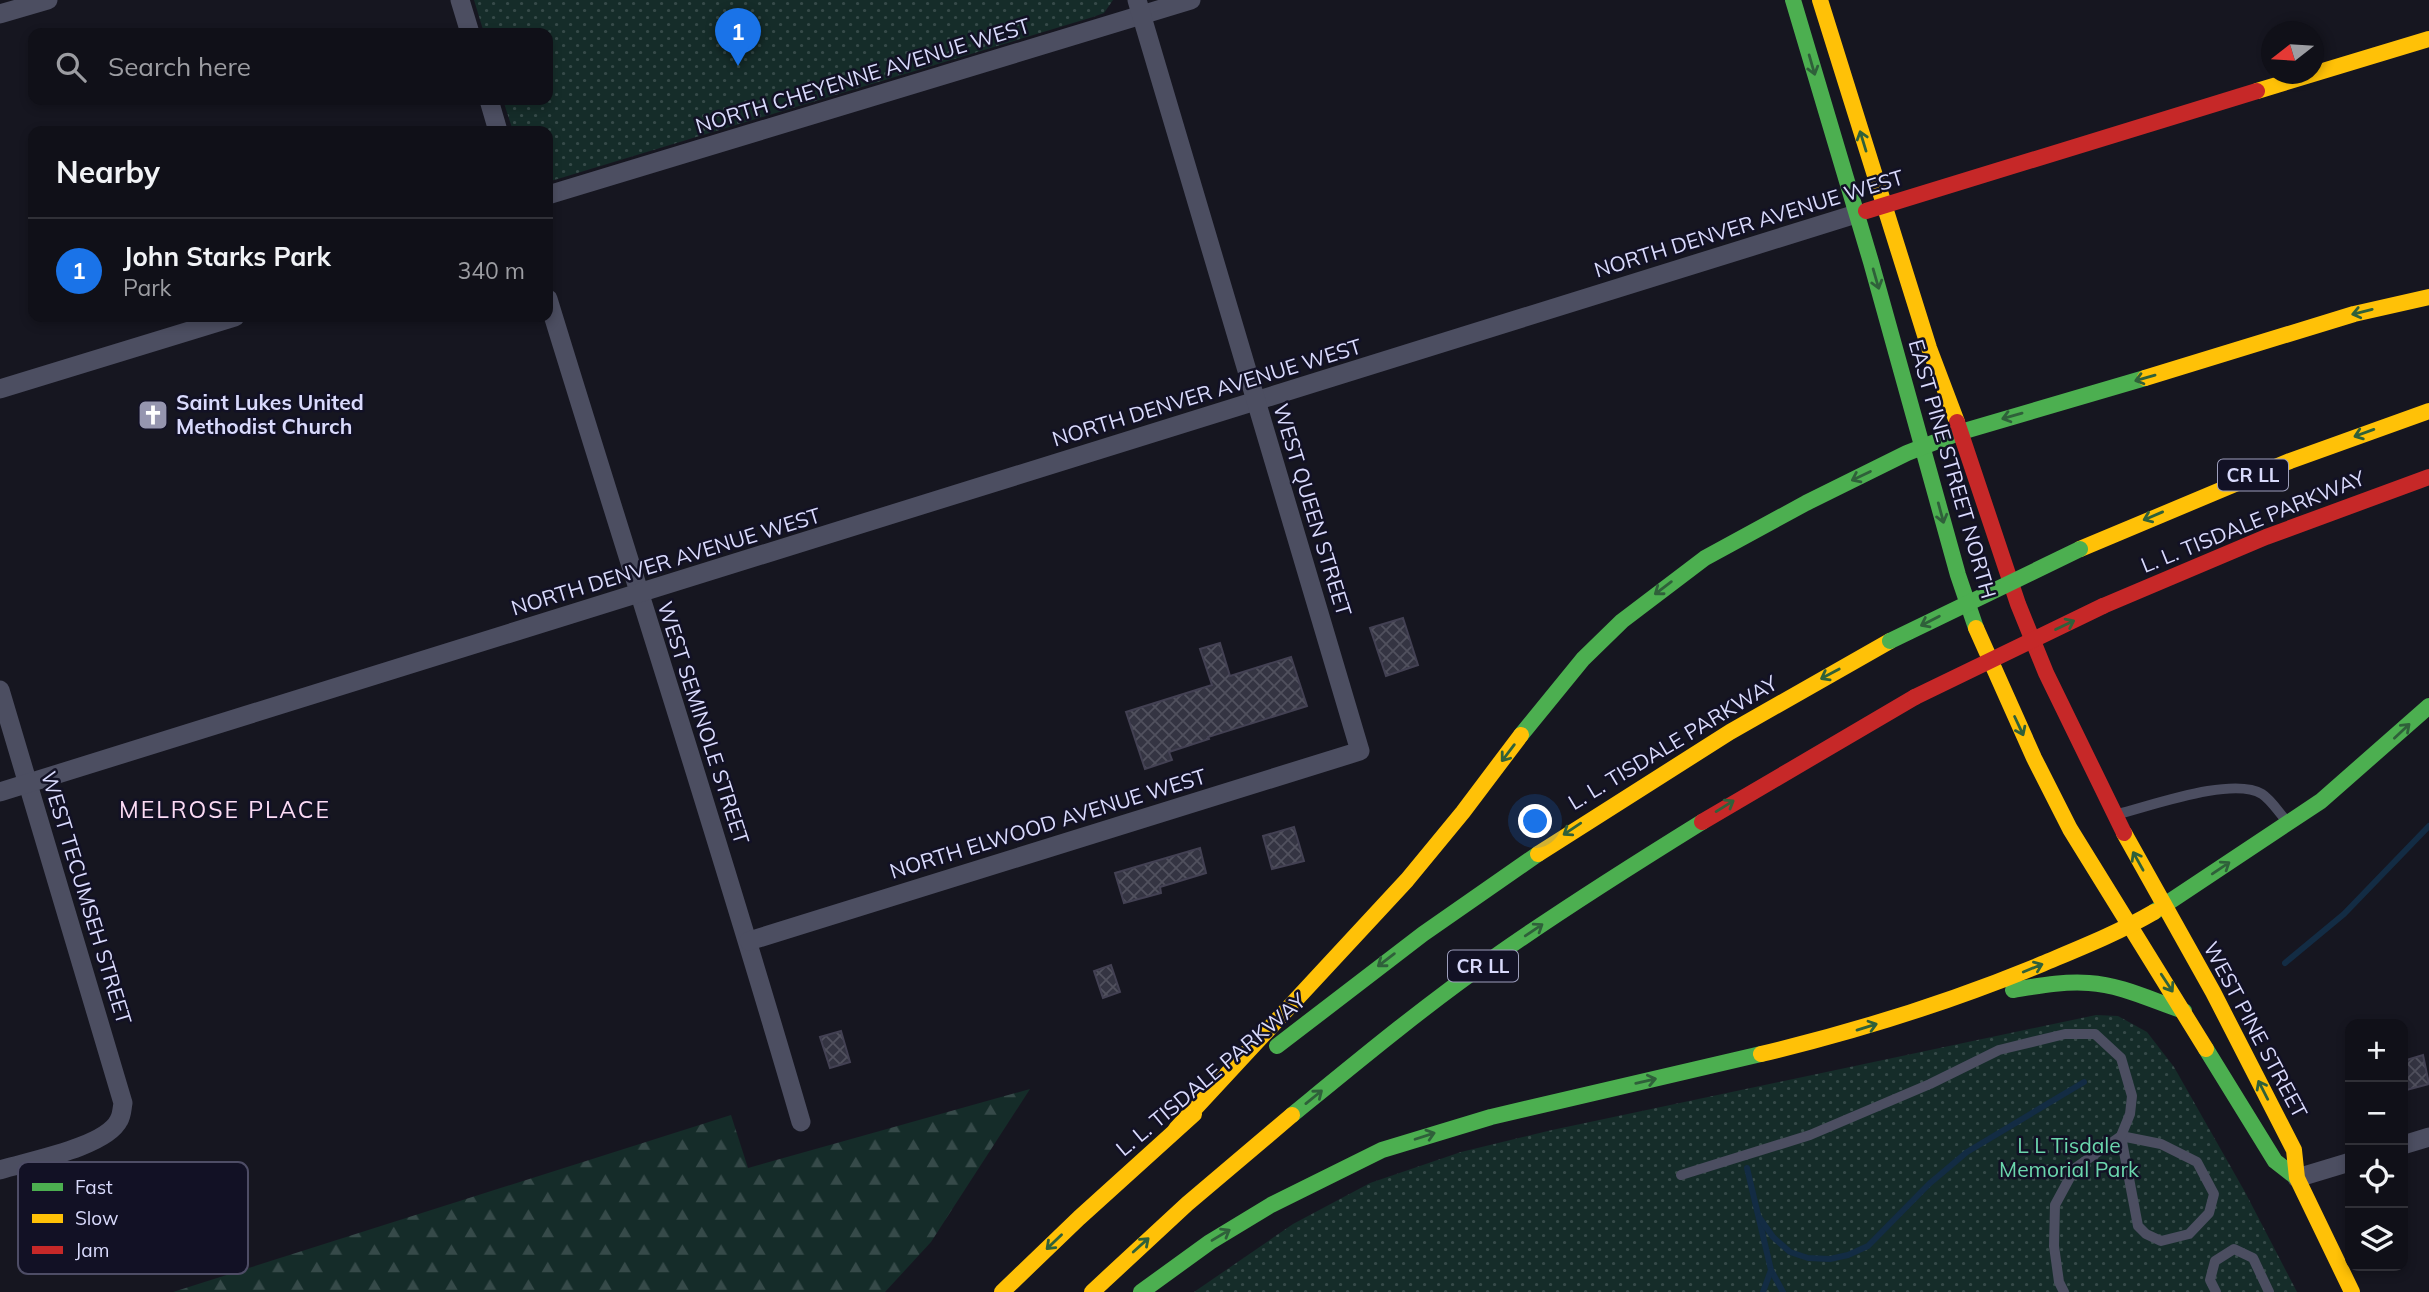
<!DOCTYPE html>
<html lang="en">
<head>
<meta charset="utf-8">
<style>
  :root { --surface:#101018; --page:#191921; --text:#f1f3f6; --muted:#9c9da2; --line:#303037; --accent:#1a73e8 }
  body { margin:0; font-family:Mulish,sans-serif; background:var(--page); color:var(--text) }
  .controls { position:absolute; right:21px; bottom:21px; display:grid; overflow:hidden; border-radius:14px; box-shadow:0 4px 10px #0003 }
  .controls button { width:63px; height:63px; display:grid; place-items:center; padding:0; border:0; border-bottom:2px solid var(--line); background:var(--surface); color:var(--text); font:35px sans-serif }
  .compass { position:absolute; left:2261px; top:21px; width:63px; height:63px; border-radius:50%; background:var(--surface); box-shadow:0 4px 10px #0003; rotate:253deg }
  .you { position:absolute; left:1536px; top:822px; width:24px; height:24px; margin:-18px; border:5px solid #fff; border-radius:50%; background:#1a73e8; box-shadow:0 0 0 10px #1a73e833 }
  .badge { display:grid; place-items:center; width:46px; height:46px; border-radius:50%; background:var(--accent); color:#fff; font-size:23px; font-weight:700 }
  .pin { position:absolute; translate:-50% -58px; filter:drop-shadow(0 2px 4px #0008) }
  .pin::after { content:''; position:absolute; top:37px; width:24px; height:21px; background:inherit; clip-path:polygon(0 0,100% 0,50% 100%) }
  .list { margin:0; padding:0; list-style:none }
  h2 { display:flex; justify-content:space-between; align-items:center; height:91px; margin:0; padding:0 28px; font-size:30px }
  h2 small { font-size:23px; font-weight:400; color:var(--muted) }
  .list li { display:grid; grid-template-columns:46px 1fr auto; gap:21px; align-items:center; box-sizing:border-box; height:105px; padding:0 28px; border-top:2px solid var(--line) }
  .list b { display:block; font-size:26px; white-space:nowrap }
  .list p { margin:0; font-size:23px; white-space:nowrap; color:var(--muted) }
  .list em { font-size:23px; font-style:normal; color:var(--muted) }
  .icon { flex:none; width:38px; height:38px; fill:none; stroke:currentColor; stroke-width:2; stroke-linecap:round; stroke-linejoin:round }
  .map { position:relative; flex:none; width:2429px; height:1292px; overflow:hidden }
  .search { position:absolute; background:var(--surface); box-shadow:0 4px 10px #0003; left:28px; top:28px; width:525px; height:77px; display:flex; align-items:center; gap:18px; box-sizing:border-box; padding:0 24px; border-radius:14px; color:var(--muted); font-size:26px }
  .panel { position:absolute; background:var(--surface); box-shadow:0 4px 10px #0003; left:28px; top:126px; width:525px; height:196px; border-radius:14px }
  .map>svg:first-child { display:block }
</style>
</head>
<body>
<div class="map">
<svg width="2429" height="1292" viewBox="0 0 2429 1292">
  <defs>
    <pattern id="forest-firs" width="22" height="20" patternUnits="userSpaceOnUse" patternTransform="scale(1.75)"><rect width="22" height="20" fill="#152c29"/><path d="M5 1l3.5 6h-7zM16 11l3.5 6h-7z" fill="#364a49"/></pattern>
    <pattern id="park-dots" width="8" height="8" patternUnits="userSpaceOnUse" patternTransform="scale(1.75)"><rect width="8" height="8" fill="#152c29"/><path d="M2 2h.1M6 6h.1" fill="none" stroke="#364a49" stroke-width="1.8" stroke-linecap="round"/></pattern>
    <pattern id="building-cross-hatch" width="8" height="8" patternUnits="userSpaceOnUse" patternTransform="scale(1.75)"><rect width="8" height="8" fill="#343442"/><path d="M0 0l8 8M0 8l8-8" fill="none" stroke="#51515e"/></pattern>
  </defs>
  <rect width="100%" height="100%" fill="#161620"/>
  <polygon fill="url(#forest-firs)" points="1030,1089 931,1242 885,1292 173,1292 731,1115 748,1168"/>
  <g fill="url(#park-dots)">
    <polygon points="474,0 1113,0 1104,13 1093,17 551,181 548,180 548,131 513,131 503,100 548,100 548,33 484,33"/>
    <polygon points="2096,1015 2118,1016 2147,1032 2174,1067 2245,1192 2297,1292 1194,1292 1293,1224 1370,1183 1461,1152 1552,1130"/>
  </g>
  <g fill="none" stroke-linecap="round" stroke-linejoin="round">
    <g stroke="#132c44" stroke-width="6">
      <polyline points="2285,963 2344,914 2429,826"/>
      <polyline points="1747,1168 1771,1270 1783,1292"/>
      <polyline points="1759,1217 1773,1237 1790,1252 1808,1258 1830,1259 1848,1255 1868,1246 1929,1184 1967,1152 2084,1082"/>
      <polyline points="1763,1292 1771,1270"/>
    </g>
  </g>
  <g fill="url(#building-cross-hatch)" stroke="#434153" stroke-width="2">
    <polygon points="1403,618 1418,665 1386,676 1370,628"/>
    <polygon points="1220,643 1230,676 1291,657 1307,706 1208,737 1209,739 1169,752 1172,760 1145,769 1126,712 1212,685 1200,649"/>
    <polygon points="1294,827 1304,861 1272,869 1263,836"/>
    <polygon points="1200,848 1206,873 1160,887 1161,893 1124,903 1115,873"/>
    <polygon points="1111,965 1120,992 1103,998 1094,971"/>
    <polygon points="841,1031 850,1062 830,1068 820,1037"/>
    <polygon points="2423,1055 2429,1084 2403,1091 2403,1061"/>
  </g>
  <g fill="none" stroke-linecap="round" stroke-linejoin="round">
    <g stroke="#4c4e61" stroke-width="10">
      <path d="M2118,814c33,-8 115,-38 144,-20 8,5 16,17 22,24"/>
      <polygon points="2121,1136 2161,1144 2197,1162 2214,1194 2209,1213 2189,1234 2161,1241 2146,1234 2138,1226"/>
      <polyline points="1681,1175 1810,1135 1930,1084 1999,1050 2065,1034 2095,1034 2121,1058 2132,1096 2130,1114 2121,1136 2075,1168 2055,1205 2054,1246 2059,1282 2064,1292"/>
      <polyline points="2216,1292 2210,1280 2215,1261 2234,1249 2253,1258 2269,1292"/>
    </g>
    <g stroke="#4c4e61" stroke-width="19">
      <polyline points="460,0 470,33"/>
      <polyline points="0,14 48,0"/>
      <polyline points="489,100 498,131"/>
      <polyline points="548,195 1191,0"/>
      <path d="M548,299c84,274 173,547 253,823"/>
      <polyline points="0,389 235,317"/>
      <path d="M0,690l123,413c-1,5 -1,12 -4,17 -13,27 -90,41 -119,50"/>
      <polyline points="0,792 1856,214"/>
      <polyline points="749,941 1360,751 1137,0"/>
      <polyline points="2403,1145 2429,1137"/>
      <polyline points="2297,1178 2350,1162"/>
    </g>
    <g stroke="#4caf50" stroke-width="16">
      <polyline points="1793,0 1871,262 1958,575 1976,628"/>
      <polyline points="1521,735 1583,659 1622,621 1705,558 1806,503 1907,453 1961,432 2145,378"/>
      <polyline points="2154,912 2321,801 2429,706"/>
      <path d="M2013,990c25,-4 51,-9 76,-7 33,2 64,18 95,28"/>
      <polyline points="1277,1046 1423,934 1538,854"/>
      <polyline points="2206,1049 2275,1161 2297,1178"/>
      <path d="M1292,1115c66,-54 131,-108 201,-157 68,-48 138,-92 209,-136"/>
      <polyline points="1141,1292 1210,1242 1271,1205 1382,1150 1491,1117 1761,1054"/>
    </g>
    <g stroke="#ffc107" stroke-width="16">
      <polyline points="1820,0 1929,348 1957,422"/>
      <polyline points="2257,91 2429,39"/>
      <polyline points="2145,378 2354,314 2429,297"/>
      <polyline points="2080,549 2290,461 2429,411"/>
      <polyline points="1976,628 2034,758 2070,829 2206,1049"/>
      <polyline points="2124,833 2213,992 2294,1150 2297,1178 2352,1292"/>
      <polyline points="1538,854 1730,732 1890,641"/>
      <path d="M1761,1054c97,-23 189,-52 281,-90 38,-16 76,-31 112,-52"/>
      <polyline points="1176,1129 1407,880 1463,812 1521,735"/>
      <polyline points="1002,1292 1079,1218 1194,1114"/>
      <polyline points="1092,1292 1187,1204 1292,1115"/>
    </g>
    <g stroke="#c62828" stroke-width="16">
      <polyline points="1866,211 2257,91"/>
      <polyline points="1957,422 2018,604 2046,673 2124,833"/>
      <polyline points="2103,606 2266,537 2429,477"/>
      <polyline points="1702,822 1915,697"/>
    </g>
    <polyline stroke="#4caf50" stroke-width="16" points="1890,641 2080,549"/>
    <polyline stroke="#c62828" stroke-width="16" points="1915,697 2103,606"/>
  </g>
  <defs><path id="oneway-shaft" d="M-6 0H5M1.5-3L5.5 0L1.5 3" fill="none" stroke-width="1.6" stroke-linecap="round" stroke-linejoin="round" transform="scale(1.75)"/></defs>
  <g stroke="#2f603a">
    <use href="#oneway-shaft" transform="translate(1812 65) rotate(74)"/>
    <use href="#oneway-shaft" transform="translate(1863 141) rotate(-107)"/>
    <use href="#oneway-shaft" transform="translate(1876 279) rotate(74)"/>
    <use href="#oneway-shaft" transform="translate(2362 312) rotate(166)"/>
    <use href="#oneway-shaft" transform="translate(2145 378) rotate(164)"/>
    <use href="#oneway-shaft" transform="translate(2012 416) rotate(164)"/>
    <use href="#oneway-shaft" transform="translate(2364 433) rotate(160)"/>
    <use href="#oneway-shaft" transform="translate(1861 476) rotate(154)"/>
    <use href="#oneway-shaft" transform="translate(1941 513) rotate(75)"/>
    <use href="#oneway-shaft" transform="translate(2153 516) rotate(157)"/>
    <use href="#oneway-shaft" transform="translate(1663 588) rotate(143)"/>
    <use href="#oneway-shaft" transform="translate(1930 621) rotate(153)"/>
    <use href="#oneway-shaft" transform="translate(2065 625) rotate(-26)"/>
    <use href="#oneway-shaft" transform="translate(1830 674) rotate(152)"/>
    <use href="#oneway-shaft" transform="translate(2019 726) rotate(65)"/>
    <use href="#oneway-shaft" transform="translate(2402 731) rotate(-43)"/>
    <use href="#oneway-shaft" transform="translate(1508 753) rotate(127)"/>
    <use href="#oneway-shaft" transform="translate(1725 806) rotate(-32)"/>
    <use href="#oneway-shaft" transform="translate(1572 829) rotate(146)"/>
    <use href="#oneway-shaft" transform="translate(2138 861) rotate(-119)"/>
    <use href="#oneway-shaft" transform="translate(2221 868) rotate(-34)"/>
    <use href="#oneway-shaft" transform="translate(1534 930) rotate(-34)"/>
    <use href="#oneway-shaft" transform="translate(1386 960) rotate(143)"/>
    <use href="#oneway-shaft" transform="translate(2033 968) rotate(-22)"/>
    <use href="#oneway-shaft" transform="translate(2167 983) rotate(57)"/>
    <use href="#oneway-shaft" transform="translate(1867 1027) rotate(-17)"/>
    <use href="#oneway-shaft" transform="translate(1646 1081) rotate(-13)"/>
    <use href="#oneway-shaft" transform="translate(2263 1090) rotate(-117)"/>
    <use href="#oneway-shaft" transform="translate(1314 1097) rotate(-39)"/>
    <use href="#oneway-shaft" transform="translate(1425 1136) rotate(-18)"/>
    <use href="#oneway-shaft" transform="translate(1221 1235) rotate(-31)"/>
    <use href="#oneway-shaft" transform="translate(1054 1242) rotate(136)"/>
    <use href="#oneway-shaft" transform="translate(1141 1245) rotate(-42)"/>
  </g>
  <defs>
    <g id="church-square" transform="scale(1.575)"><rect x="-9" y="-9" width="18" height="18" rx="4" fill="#9595af" stroke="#121125"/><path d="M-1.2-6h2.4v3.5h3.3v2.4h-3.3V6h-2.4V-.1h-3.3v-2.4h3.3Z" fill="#fff"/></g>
  </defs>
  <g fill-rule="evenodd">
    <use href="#church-square" x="153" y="415"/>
  </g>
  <g text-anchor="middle" stroke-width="5" stroke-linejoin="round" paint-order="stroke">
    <g fill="#121125" stroke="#9d9ebc" stroke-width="2">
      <rect x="2218" y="459.5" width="70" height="31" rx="5"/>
      <rect x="1448" y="950.5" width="70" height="31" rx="5"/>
    </g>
    <g font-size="19" font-weight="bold" fill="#d9dafc">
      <text x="2253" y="482">CR LL</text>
      <text x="1483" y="973">CR LL</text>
    </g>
    <g font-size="21" fill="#d9dafc" stroke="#121125">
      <text transform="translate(863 76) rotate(-17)" y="7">NORTH CHEYENNE AVENUE WEST</text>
      <text transform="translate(1749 224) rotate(-17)" y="7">NORTH DENVER AVENUE WEST</text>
      <text transform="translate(1207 393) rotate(-17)" y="7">NORTH DENVER AVENUE WEST</text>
      <text transform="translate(1952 469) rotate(74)" y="7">EAST PINE STREET NORTH</text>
      <text transform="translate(1312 510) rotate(73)" y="7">WEST QUEEN STREET</text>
      <text transform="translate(2253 522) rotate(-22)" y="7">L. L. TISDALE PARKWAY</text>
      <text transform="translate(666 562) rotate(-17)" y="7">NORTH DENVER AVENUE WEST</text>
      <text transform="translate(703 723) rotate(72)" y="7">WEST SEMINOLE STREET</text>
      <text transform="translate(1673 743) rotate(-31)" y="7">L. L. TISDALE PARKWAY</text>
      <text transform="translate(1048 824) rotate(-17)" y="7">NORTH ELWOOD AVENUE WEST</text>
      <text transform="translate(86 898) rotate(73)" y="7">WEST TECUMSEH STREET</text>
      <text transform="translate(2255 1030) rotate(62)" y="7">WEST PINE STREET</text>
      <text transform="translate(1211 1075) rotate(-40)" y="7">L. L. TISDALE PARKWAY</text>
    </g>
    <g font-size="21" font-weight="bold" fill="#d9dafc" stroke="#121125" text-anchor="start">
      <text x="176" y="410">Saint Lukes United<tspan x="176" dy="24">Methodist Church</tspan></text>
    </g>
    <g font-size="21" fill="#6bd6ad" stroke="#121125">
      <text x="2069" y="1153">L L Tisdale<tspan x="2069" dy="24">Memorial Park</tspan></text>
    </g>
    <g font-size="23" letter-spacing="2" fill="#fcdbf4" stroke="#121125">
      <text x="225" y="818">MELROSE PLACE</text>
    </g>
  </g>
  <rect x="18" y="1162" width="230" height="112" rx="10" fill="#121125" stroke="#4e4d66" stroke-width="2"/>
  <rect x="32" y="1183" width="31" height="8" fill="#4caf50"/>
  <rect x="32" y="1214" width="31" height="9" fill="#ffc107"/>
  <rect x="32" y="1246" width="31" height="8" fill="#c62828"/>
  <g font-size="19" fill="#d9dafc">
    <text x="75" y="1194">Fast</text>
    <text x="75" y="1225">Slow</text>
    <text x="75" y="1257">Jam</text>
  </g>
</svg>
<div class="controls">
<button>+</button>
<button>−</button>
<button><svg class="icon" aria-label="locate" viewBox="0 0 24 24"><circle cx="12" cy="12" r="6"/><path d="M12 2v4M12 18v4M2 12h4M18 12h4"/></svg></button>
<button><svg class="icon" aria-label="layers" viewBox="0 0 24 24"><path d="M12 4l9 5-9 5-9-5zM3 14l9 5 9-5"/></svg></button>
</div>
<svg class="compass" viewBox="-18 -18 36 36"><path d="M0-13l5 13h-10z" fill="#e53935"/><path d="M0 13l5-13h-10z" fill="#9c9da2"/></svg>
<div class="you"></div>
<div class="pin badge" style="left:738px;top:66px">1</div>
<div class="search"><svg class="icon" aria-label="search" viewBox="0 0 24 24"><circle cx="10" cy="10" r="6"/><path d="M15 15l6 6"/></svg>Search here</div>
<section class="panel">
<h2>Nearby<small></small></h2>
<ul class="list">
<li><span class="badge">1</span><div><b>John Starks Park</b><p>Park</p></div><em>340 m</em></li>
</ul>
</section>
</div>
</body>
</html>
